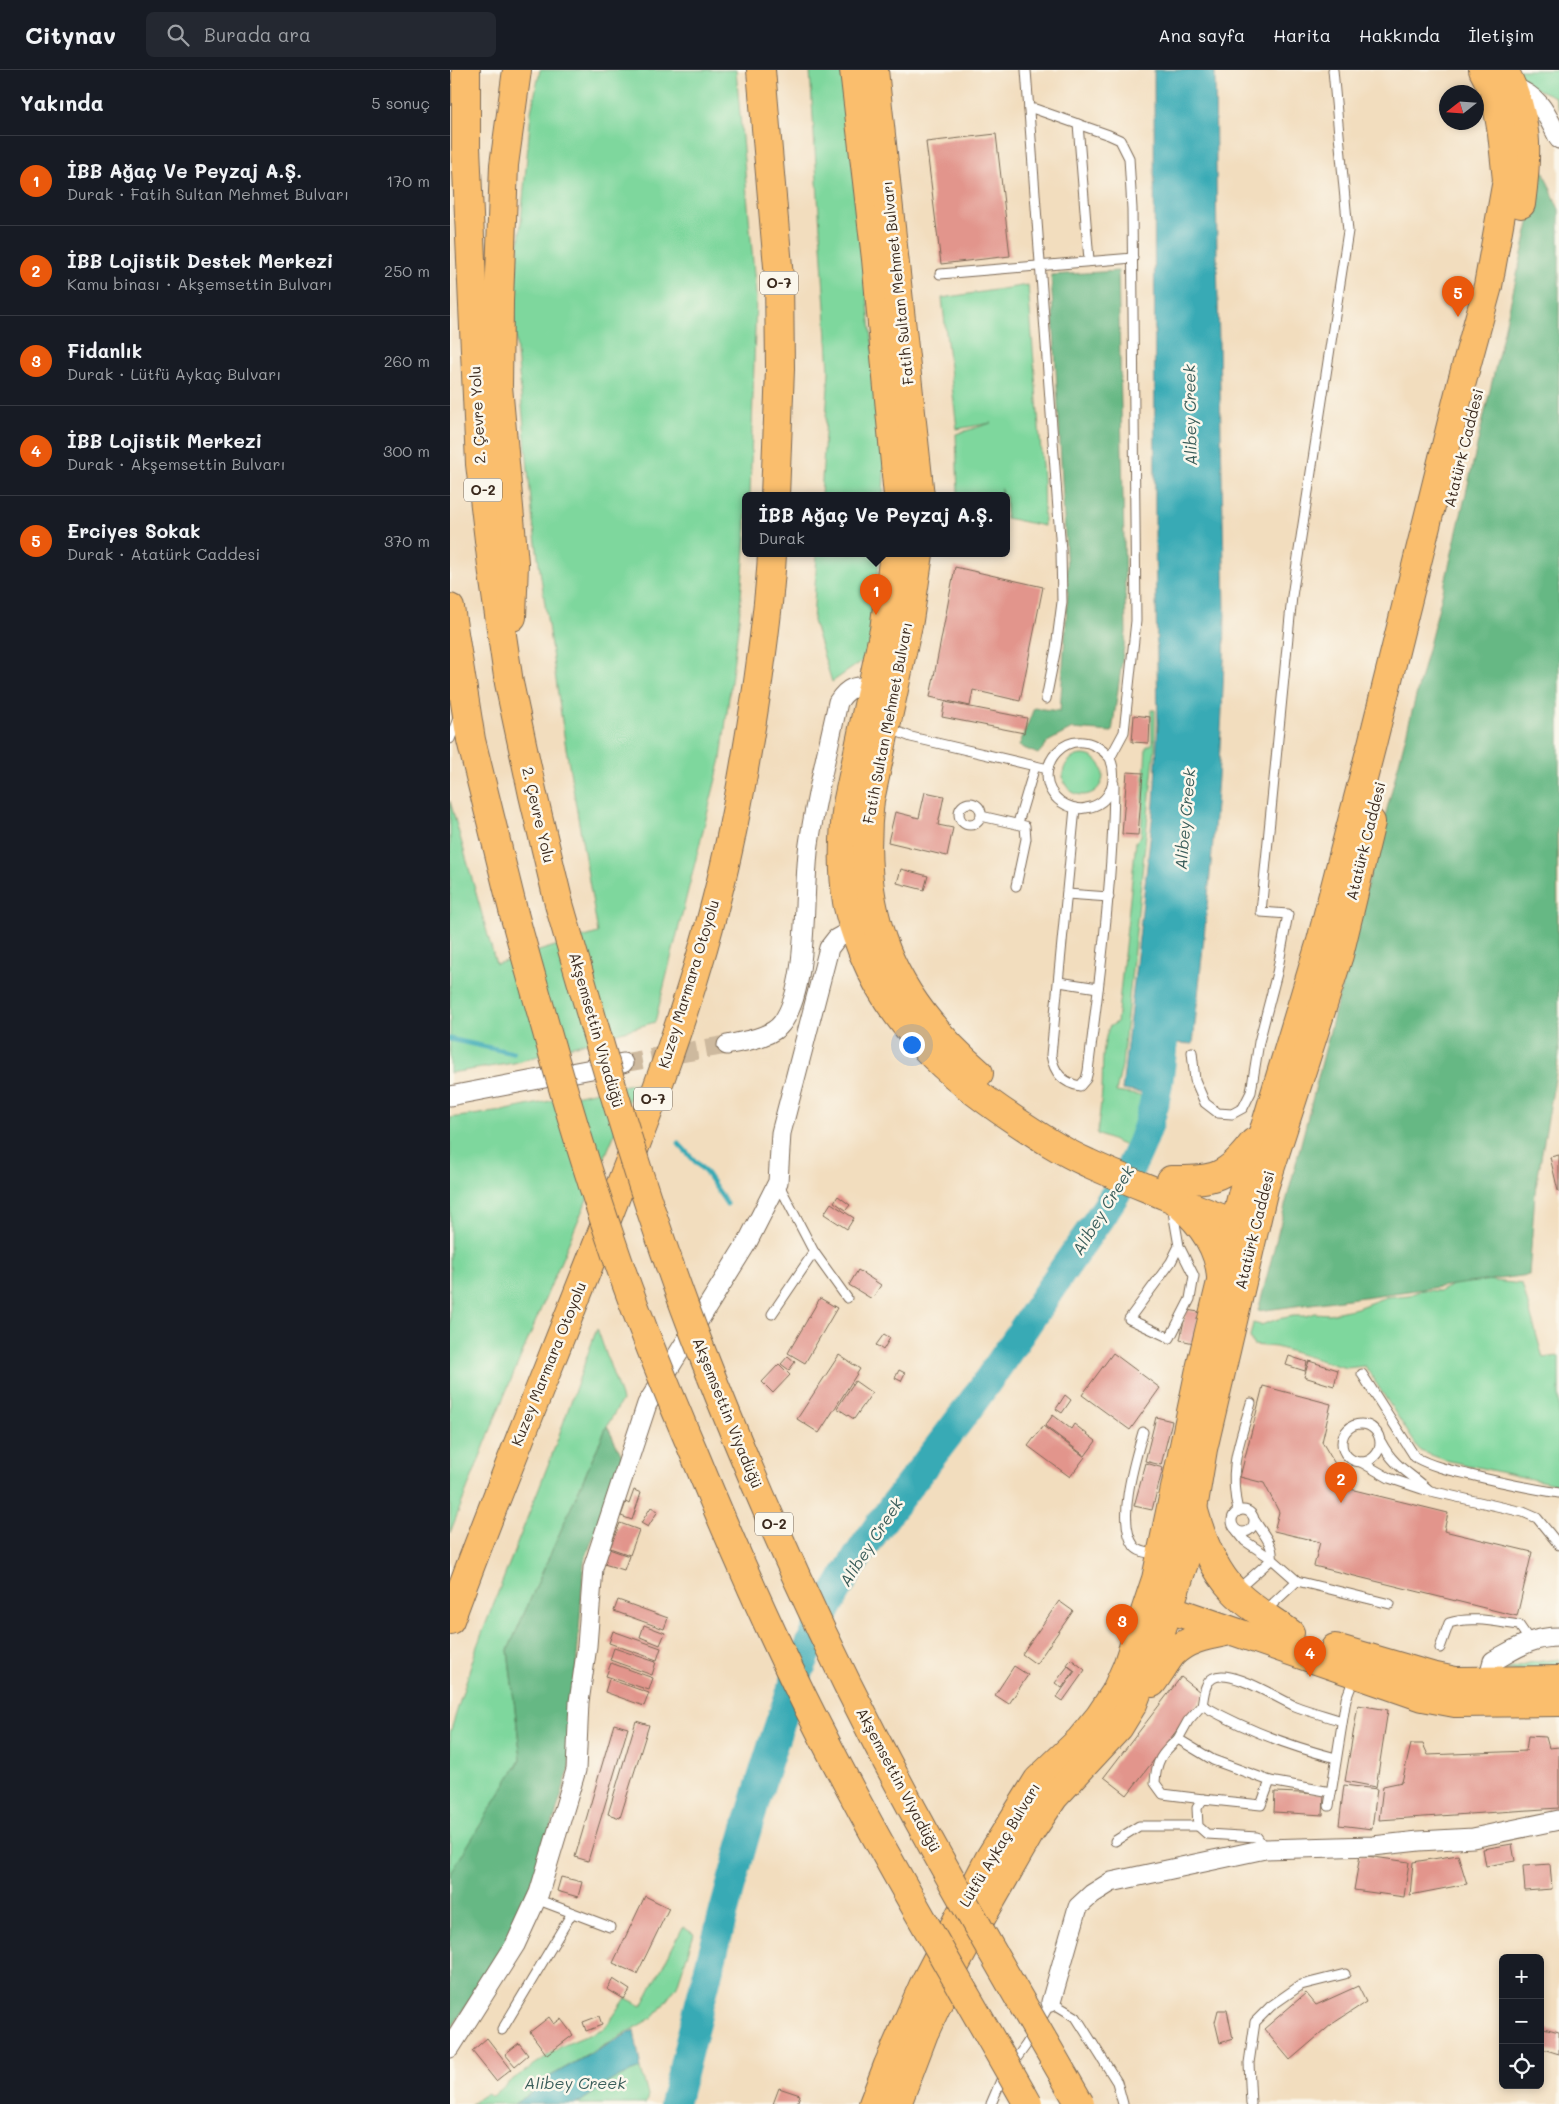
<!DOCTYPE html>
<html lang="tr">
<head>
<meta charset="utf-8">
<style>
  :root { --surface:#171b24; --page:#242831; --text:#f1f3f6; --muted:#9ea1a6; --line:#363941; --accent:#ea580c }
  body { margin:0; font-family:Mali,sans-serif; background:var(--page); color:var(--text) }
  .controls { position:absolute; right:15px; bottom:15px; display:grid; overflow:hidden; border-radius:8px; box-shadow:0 2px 8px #0003 }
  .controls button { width:45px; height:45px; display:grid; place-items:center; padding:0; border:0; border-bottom:1px solid var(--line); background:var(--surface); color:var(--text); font:25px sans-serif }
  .compass { position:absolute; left:989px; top:15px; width:45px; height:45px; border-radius:50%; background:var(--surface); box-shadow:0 2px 8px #0003; rotate:253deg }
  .you { position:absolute; left:461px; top:974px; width:18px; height:18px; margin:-12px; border:4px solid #fff; border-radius:50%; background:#1a73e8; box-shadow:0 0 0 8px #1a73e833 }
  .badge { display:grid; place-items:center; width:32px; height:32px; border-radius:50%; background:var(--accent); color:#fff; font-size:16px; font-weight:700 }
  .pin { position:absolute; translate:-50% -41px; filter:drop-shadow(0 1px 2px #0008) }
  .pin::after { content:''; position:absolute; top:26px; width:18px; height:15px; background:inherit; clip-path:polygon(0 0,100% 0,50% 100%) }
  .popup { position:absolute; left:292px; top:422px; width:268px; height:65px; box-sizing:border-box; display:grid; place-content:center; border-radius:8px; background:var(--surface); filter:drop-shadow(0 1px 4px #0005); font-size:16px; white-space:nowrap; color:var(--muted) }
  .popup b { font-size:19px; color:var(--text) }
  .popup::after { content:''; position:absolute; left:50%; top:100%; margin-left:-10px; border:10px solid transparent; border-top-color:var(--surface) }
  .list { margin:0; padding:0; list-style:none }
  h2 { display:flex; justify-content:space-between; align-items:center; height:65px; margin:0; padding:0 20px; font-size:21px }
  h2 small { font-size:16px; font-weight:400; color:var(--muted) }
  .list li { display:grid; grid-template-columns:32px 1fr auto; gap:15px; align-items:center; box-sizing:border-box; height:90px; padding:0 20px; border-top:1px solid var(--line) }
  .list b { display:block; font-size:19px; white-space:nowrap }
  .list p { margin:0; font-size:16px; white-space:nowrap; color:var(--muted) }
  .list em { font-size:16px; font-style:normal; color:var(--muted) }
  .icon { flex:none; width:28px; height:28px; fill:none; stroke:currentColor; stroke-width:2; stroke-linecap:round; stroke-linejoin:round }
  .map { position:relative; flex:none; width:1109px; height:2034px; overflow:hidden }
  header { display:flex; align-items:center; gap:30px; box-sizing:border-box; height:70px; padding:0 25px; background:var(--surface); border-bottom:1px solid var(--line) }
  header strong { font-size:24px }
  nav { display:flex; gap:28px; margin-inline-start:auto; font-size:18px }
  .search { width:350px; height:45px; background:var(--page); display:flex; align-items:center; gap:12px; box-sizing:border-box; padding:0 18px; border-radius:8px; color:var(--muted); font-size:19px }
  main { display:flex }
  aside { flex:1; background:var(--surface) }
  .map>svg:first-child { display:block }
</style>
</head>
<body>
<header>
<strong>Citynav</strong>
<div class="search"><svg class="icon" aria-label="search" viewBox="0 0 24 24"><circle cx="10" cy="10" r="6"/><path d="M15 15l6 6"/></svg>Burada ara</div>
<nav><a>Ana sayfa</a><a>Harita</a><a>Hakkında</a><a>İletişim</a></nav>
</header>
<main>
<aside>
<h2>Yakında<small>5 sonuç</small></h2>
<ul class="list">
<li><span class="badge">1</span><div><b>İBB Ağaç Ve Peyzaj A.Ş.</b><p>Durak · Fatih Sultan Mehmet Bulvarı</p></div><em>170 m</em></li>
<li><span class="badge">2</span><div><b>İBB Lojistik Destek Merkezi</b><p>Kamu binası · Akşemsettin Bulvarı</p></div><em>250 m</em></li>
<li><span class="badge">3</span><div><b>Fidanlık</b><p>Durak · Lütfü Aykaç Bulvarı</p></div><em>260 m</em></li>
<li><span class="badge">4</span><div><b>İBB Lojistik Merkezi</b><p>Durak · Akşemsettin Bulvarı</p></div><em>300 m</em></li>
<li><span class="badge">5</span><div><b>Erciyes Sokak</b><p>Durak · Atatürk Caddesi</p></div><em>370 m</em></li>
</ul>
</aside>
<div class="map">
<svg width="1109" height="2034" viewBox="0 0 1109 2034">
  <rect width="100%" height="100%" fill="#fbf7ec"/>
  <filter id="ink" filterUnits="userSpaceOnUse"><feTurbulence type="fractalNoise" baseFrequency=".02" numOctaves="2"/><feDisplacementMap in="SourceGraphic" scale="10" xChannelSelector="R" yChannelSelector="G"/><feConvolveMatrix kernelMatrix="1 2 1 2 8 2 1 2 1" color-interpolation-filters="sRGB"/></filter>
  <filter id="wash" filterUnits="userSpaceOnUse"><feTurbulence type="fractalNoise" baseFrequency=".0096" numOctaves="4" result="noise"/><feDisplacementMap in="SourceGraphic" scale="20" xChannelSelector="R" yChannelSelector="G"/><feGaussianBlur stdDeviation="1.12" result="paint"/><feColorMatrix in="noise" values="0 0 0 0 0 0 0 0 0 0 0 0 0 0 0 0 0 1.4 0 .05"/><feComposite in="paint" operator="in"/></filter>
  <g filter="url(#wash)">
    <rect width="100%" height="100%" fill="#f2ddbe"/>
    <g fill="#7ed79d" stroke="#5c805e">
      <polygon points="90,0 286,0 306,226 300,425 296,426 296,467 289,550 271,689 205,952 64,993 0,1003 0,731 46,894 148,863 115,672 83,452 63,240 81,42"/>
      <polygon points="360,0 392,0 435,386 433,426 371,426 379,301"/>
      <polygon points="1062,0 1109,0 1109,40 1105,27 1069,11"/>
      <polygon points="578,215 593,408 594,456 556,448 556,426 552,426 551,418 551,426 508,426 506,364 541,353 507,359 492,228"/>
      <polygon points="367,484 430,484 418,587 382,612 363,551"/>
      <path d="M701,640h4v38l-33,318 -6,26 34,5 -15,53 -38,-16c2,-15 4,-29 5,-44 1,-22 -1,-42 7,-63l8,-5 19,-181 5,-5 5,-89 6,-3z"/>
      <circle cx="633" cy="705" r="20"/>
      <polygon points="186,1013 50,1336 0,1463 0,1048 52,1041"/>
      <polygon points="1026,1209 1072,1214 1093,1288 1109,1286 1109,1415 995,1390 970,1381 915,1296 896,1298 826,1277 803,1275 800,1267 803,1253 811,1255 828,1249 843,1246 856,1246 864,1243 879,1244 907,1238 936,1227 959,1225 972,1220 990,1221 1007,1213"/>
      <polygon points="147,1258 172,1330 157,1356 58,1580 71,1689 0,1806 0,1663 27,1576 103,1382"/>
      <polygon points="1109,1589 1109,1600 1054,1600 1078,1593"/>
      <polygon points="233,1857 244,1864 227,1916 205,1946 99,2007 77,2026 64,2034 21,2034 37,2023 43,2026 59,2012 112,1976 155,1958 176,1928 192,1936"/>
      <polygon points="191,1999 198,2026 196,2034 127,2034 164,2009"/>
    </g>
    <g fill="#66b884" stroke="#507151">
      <polygon points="1092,98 1109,140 1109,754 1107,759 1109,985 1085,1123 1079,1205 808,1241 994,517"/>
      <polygon points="668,201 676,562 662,662 622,659 599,671 588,684 569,676 584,638 610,641 618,521 601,205"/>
      <polygon points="157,1356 173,1388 134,1492 119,1699 93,1786 55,1874 0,1961 0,1804 71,1689 58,1580"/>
    </g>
    <g fill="#39aab5" stroke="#3a6a6a">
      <path d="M704,0h61l2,186 8,352c-1,146 -17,291 -32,436l-35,-2 -5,53 -31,-5 32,-287 4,-80 -3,-186z"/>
      <polygon points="184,1960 191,1999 164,2009 127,2034 64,2034 77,2026 99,2007"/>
    </g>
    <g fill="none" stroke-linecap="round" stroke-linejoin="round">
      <g stroke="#39aab5" stroke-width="5">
        <polyline points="0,969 63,983"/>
        <polyline points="228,1073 257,1104 277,1134"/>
      </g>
      <path stroke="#39aab5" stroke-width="30" d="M224,2034c25,-96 48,-191 76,-286 23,-77 47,-154 85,-224 34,-62 80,-115 122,-171 36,-47 68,-97 102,-147 32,-48 69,-91 88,-147 14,-41 15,-85 20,-128"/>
    </g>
    <g id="blocks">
      <g fill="#e2958c">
        <polygon points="546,64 560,186 491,194 476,72"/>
        <polygon points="505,497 593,517 570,631 523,620 520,636 480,627"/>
        <polygon points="495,632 577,648 574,663 492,647"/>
        <polygon points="684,645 700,647 699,673 682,672"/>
        <polygon points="677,702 693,703 688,765 672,764"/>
        <polygon points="475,722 494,726 488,755 503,758 497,786 438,772 445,742 469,748"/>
        <polygon points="451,799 478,806 474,820 447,813"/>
        <polygon points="1109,1085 1109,1121 1108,1121 1100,1087"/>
        <polygon points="388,1126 400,1135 396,1140 384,1132"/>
        <polygon points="381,1133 404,1148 397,1159 374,1144"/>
        <polygon points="408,1200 431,1215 422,1229 399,1215"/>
        <polygon points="370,1228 387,1238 355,1293 338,1283"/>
        <polygon points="736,1240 749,1242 744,1273 730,1270"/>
        <polygon points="434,1264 440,1268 433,1280 426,1275"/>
        <polygon points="663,1283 710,1318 680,1360 632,1325"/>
        <polygon points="389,1285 410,1299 369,1363 347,1349"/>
        <polygon points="338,1286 345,1292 339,1300 331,1294"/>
        <polygon points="839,1286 857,1292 855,1301 836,1295"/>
        <polygon points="859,1291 888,1300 884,1316 854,1307"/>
        <polygon points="329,1294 340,1305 323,1323 312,1312"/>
        <polygon points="449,1300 455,1303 451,1311 445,1308"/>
        <polygon points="405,1311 422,1323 404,1349 387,1338"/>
        <polygon points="813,1316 881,1334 872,1372 900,1419 998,1443 994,1461 1082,1482 1067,1546 864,1496 870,1472 824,1461 829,1442 814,1413 790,1407"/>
        <polygon points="615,1325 621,1330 612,1343 606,1339"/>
        <polygon points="603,1345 621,1359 624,1354 646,1371 635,1386 595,1356"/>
        <polygon points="706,1347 722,1351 711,1395 695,1391"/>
        <polygon points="593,1356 635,1387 620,1407 578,1376"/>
        <polygon points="696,1393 713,1398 702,1440 684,1436"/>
        <polygon points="184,1420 191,1423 182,1450 171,1446 176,1432 179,1434"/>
        <polygon points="201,1437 208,1441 198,1457 191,1453"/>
        <polygon points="170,1453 189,1460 180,1485 160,1478"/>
        <polygon points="159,1479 179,1486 174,1500 154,1494"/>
        <polygon points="168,1530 218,1548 214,1559 164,1541"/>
        <polygon points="609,1531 623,1541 586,1594 572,1584"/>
        <polygon points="194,1555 215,1563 210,1575 190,1567"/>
        <polygon points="163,1561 211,1578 207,1590 159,1573"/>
        <polygon points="164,1578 206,1592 202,1605 160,1590"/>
        <polygon points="621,1589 635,1600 613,1631 607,1627 625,1601 617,1595"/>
        <polygon points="161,1593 203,1608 199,1620 156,1606"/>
        <polygon points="564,1596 578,1605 559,1634 545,1625"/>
        <polygon points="618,1596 624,1601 612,1618 605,1613"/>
        <polygon points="731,1607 754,1625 677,1725 654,1707"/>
        <polygon points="159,1609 199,1623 194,1636 155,1622"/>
        <polygon points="908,1635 938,1640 926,1717 895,1711"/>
        <polygon points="186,1651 199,1655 170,1748 158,1744"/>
        <polygon points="164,1654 178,1658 138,1791 125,1787"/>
        <polygon points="1078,1666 1096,1667 1099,1678 1109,1677 1109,1738 929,1750 933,1716 952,1712 961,1674 973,1674 978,1685 1076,1681"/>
        <polygon points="894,1715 927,1719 922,1759 889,1755"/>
        <polygon points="825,1722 874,1724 873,1745 824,1742"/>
        <polygon points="1062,1774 1065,1791 1036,1796 1033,1779"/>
        <polygon points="910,1785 959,1792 954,1827 904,1820"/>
        <polygon points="1008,1785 1017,1814 960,1825 963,1792"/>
        <polygon points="1100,1794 1102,1819 1075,1821 1073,1796"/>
        <polygon points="111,1807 132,1812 128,1827 107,1821"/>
        <polygon points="195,1826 219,1838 187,1904 163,1893"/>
        <polygon points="163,1909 180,1920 174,1929 157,1919"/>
        <polygon points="908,1916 916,1932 882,1954 840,1990 814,1959 856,1923 866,1935"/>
        <polygon points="768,1940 777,1940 783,1969 770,1973 765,1952"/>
        <polygon points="149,1946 152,1955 136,1961 133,1952"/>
        <polygon points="99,1947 104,1954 111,1949 123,1965 97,1985 80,1962"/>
        <polygon points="1090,1957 1109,1962 1109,1984 1090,1978"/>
        <polygon points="37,1968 61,1999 46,2011 22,1981"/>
        <polygon points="69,1973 78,1985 65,1996 55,1984"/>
        <polygon points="329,2018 350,2025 347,2034 323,2034"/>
      </g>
    </g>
  </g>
  <g filter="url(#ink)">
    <use href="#blocks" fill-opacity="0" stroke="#7b6956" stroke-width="1"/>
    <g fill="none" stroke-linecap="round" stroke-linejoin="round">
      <polyline stroke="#cdb99e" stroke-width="19" stroke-dasharray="19 9" stroke-linecap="butt" points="173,993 277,975"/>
      <g stroke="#7b6956" stroke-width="11">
        <g id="service">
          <polyline points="576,0 611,481 612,532 606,578 596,629"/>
          <path d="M579,39h6l74,26 11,5 9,18 3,51 4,412 -12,111 -14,26c8,20 2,46 -24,50 -8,2 -18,-1 -25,-6 -38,-29 10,-89 49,-44"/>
          <polyline points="628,54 639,190"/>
          <polyline points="490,204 683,188"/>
          <polyline points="438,658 461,667 598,699"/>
          <polyline points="0,669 9,646"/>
          <circle cx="520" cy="744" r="11"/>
          <path d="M625,738l-24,247c3,17 11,28 29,31l6,-7 2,-8c12,-96 25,-190 26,-287"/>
          <polyline points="531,746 575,756 576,769 566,816"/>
          <polyline points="568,753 585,696"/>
          <polyline points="617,824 659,827"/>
          <polyline points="609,912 648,918"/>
          <polyline points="742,982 745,1010 755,1033 768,1043 782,1044 793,1038 801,1022 809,972 827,903 838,844 811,842 842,526 898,161 883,0"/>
          <polyline points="328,1113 364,1182 397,1228"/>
          <polyline points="722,1136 729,1176 744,1206 740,1229 720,1268 679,1249 721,1192 729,1176"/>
          <polyline points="322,1244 364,1182"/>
          <path d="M912,1304l53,83c16,9 34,13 52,17 31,8 61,14 92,19"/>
          <circle cx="911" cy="1373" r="19"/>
          <path d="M693,1362c-8,28 -27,89 -9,114 5,7 17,7 25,9"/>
          <path d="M931,1372c13,25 28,30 48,48"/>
          <polyline points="911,1392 939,1408 972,1419 1073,1442 1087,1448 1109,1475"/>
          <circle cx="793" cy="1451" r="11"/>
          <path d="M788,1441c-10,-43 1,-67 13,-108"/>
          <polyline points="787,1461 795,1471 822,1489 847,1511 940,1534"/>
          <path d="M787,1520l35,-31c2,-14 -10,-27 -17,-38"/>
          <polyline points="814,1542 847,1511"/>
          <path d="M990,1578l9,-25c22,-7 47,-1 70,2l11,16"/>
          <path d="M752,1635c2,-9 2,-22 11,-27 18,-10 63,20 82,28 15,6 32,10 47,15"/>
          <path d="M728,1669c-17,15 -22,22 -23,44l8,11 40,5"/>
          <path d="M881,1722l-61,-11 -57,-21 -35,-21 10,-18 14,-16c42,24 87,41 134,53"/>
          <polyline points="879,1736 896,1629 905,1606"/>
          <polyline points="665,1771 689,1756 748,1756"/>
          <polyline points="815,1779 807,1767 757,1764 748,1756 747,1738 753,1729 811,1735 820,1711"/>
          <polyline points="86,1829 160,1857"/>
          <polyline points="52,1960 122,1843"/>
          <polyline points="541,2034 552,2008 576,1975 601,1932 626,1947 667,2012 673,2034"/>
          <polyline points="801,2034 799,1993 805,1952 821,1936 851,1915 895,1904"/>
        </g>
      </g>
      <g stroke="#7b6956" stroke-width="21">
        <g id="minor">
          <path d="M1063,17c28,10 33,27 46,52"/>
          <path d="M277,975c17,-4 44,-7 55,-22 28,-38 20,-131 27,-179 7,-48 19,-95 29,-142 10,-15 16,-16 33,-15"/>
          <polyline points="0,1026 173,993"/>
          <path d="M1037,1612l6,-21c24,-13 38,-24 66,-24"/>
          <polyline points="601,1932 628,1837 642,1824 661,1812 815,1779 923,1776 969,1771 1023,1768 1109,1750"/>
          <polyline points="0,1978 65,1875 89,1823 126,1700 129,1632 137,1576 143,1498 197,1334 298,1171 328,1112 331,1063 379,878 386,869 404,859"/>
        </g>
      </g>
      <g stroke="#7b6956" stroke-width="30">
        <g id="primary">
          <polyline points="404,0 426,189 448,426"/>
          <polyline points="424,0 470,426"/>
          <path d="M1054,0c25,47 24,82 17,134"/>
          <path d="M444,484l-10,76 -37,174c-4,33 -5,66 0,98 3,17 10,35 16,51 30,73 85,123 150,166 24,16 48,32 75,44 19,9 39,17 59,25 29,12 58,25 88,35"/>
          <path d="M469,484l-10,66 -39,180c-14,115 22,198 109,273"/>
          <path d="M721,1110c43,1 56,-2 83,-38"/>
          <path d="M729,1134c22,19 40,43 42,73"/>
          <path d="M744,1441c8,29 19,58 40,80 16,17 38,29 56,42"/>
          <polyline points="702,1533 973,1627 1005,1633 1109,1632"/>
          <polyline points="885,1578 981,1606 1005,1611 1109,1610"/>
          <path d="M702,1613c7,-9 13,-20 20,-29 15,-16 38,-19 58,-23"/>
          <polyline points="423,2034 438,1995 473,1916 539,1789 588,1710 630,1670 649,1647 665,1623 677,1596 706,1509 750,1299 789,1137 798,1101 815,1057 871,871 922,674 1011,315 1038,216 1057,110 1052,63 1045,23 1033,0"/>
          <polyline points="447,2034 474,1963 507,1892 534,1843 581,1761 604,1727 669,1657 683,1634 711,1561 734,1493 753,1379 814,1118 889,885 921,752"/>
        </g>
      </g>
      <g stroke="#7b6956" stroke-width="30">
        <g id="motorway">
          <polyline points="16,0 16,77 30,394 43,504 59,613 83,725 109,834"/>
          <polyline points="311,0 329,208 330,299 325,426"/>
          <polyline points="0,538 21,670 64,844"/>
          <polyline points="62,547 64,493 48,316 49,231 54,95 67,0"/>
          <path d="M0,1550c48,-130 101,-258 152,-388 45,-114 90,-231 119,-351 16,-65 27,-132 37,-199 6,-43 12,-85 14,-128"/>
        </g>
      </g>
      <use href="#service" stroke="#fff" stroke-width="9"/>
      <use href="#minor" stroke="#fff" stroke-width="19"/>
      <use href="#primary" stroke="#fabe6d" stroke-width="28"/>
      <use href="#motorway" stroke="#fabe6d" stroke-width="28"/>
      <g stroke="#7b6956" stroke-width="30" stroke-linecap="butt">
        <g id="motorway-bridge">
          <path d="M109,834c43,149 85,301 142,446 51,131 108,261 172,385 65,126 137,247 207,369"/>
          <path d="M64,844c30,109 60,218 97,326 24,72 53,143 83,213 39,95 80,189 127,280 64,126 137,247 207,371"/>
        </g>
      </g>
      <use href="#motorway-bridge" stroke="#fabe6d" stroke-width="28"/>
    </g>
  </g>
  <g text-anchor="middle" stroke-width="5" stroke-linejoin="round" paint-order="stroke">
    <g fill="#fbf7ec" stroke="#75685c" stroke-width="1">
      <rect x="310" y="201.5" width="38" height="23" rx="4"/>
      <rect x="14" y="408.5" width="38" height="23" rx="4"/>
      <rect x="184" y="1017.5" width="38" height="23" rx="4"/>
      <rect x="305" y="1442.5" width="38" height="23" rx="4"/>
    </g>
    <g font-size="14" font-weight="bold" fill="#3b2a1e">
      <text x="329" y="218">O-7</text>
      <text x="33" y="425">O-2</text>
      <text x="203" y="1034">O-7</text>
      <text x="324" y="1459">O-2</text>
    </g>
    <g font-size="15" fill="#3b2a1e" stroke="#fbf7ec">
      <text transform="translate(448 213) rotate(-96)" y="5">Fatih Sultan Mehmet Bulvarı</text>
      <text transform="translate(28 345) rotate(-93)" y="5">2. Çevre Yolu</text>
      <text transform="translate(1014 378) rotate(-76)" y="5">Atatürk Caddesi</text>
      <text transform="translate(438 653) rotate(-79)" y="5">Fatih Sultan Mehmet Bulvarı</text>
      <text transform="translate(88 745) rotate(77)" y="5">2. Çevre Yolu</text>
      <text transform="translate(916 771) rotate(-76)" y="5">Atatürk Caddesi</text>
      <text transform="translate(239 914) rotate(-73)" y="5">Kuzey Marmara Otoyolu</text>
      <text transform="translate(146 960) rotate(74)" y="5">Akşemsettin Viyadüğü</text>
      <text transform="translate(805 1160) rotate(-76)" y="5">Atatürk Caddesi</text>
      <text transform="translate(99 1294) rotate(-68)" y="5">Kuzey Marmara Otoyolu</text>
      <text transform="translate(277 1343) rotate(68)" y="5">Akşemsettin Viyadüğü</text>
      <text transform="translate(448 1710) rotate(62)" y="5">Akşemsettin Viyadüğü</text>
      <text transform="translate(550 1775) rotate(-59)" y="5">Lütfü Aykaç Bulvarı</text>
    </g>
    <g font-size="16" font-style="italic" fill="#3a5d5a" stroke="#fbf7ec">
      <text transform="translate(740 345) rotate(-91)" y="6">Alibey Creek</text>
      <text transform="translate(735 749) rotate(-85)" y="6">Alibey Creek</text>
      <text transform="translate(653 1140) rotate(-58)" y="6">Alibey Creek</text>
      <text transform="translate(421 1472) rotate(-57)" y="6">Alibey Creek</text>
      <text x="125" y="2019">Alibey Creek</text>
    </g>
  </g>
</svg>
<div class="controls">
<button>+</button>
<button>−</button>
<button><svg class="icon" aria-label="locate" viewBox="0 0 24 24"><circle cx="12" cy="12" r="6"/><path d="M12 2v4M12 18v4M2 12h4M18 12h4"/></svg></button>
</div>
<svg class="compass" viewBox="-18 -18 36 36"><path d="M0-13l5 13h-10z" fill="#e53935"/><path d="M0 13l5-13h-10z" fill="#9ea1a6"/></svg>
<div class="you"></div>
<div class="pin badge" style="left:426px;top:545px">1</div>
<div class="popup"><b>İBB Ağaç Ve Peyzaj A.Ş.</b>Durak</div>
<div class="pin badge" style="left:891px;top:1433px">2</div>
<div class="pin badge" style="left:672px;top:1575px">3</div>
<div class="pin badge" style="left:860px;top:1607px">4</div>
<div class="pin badge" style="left:1008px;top:247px">5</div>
</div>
</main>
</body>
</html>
